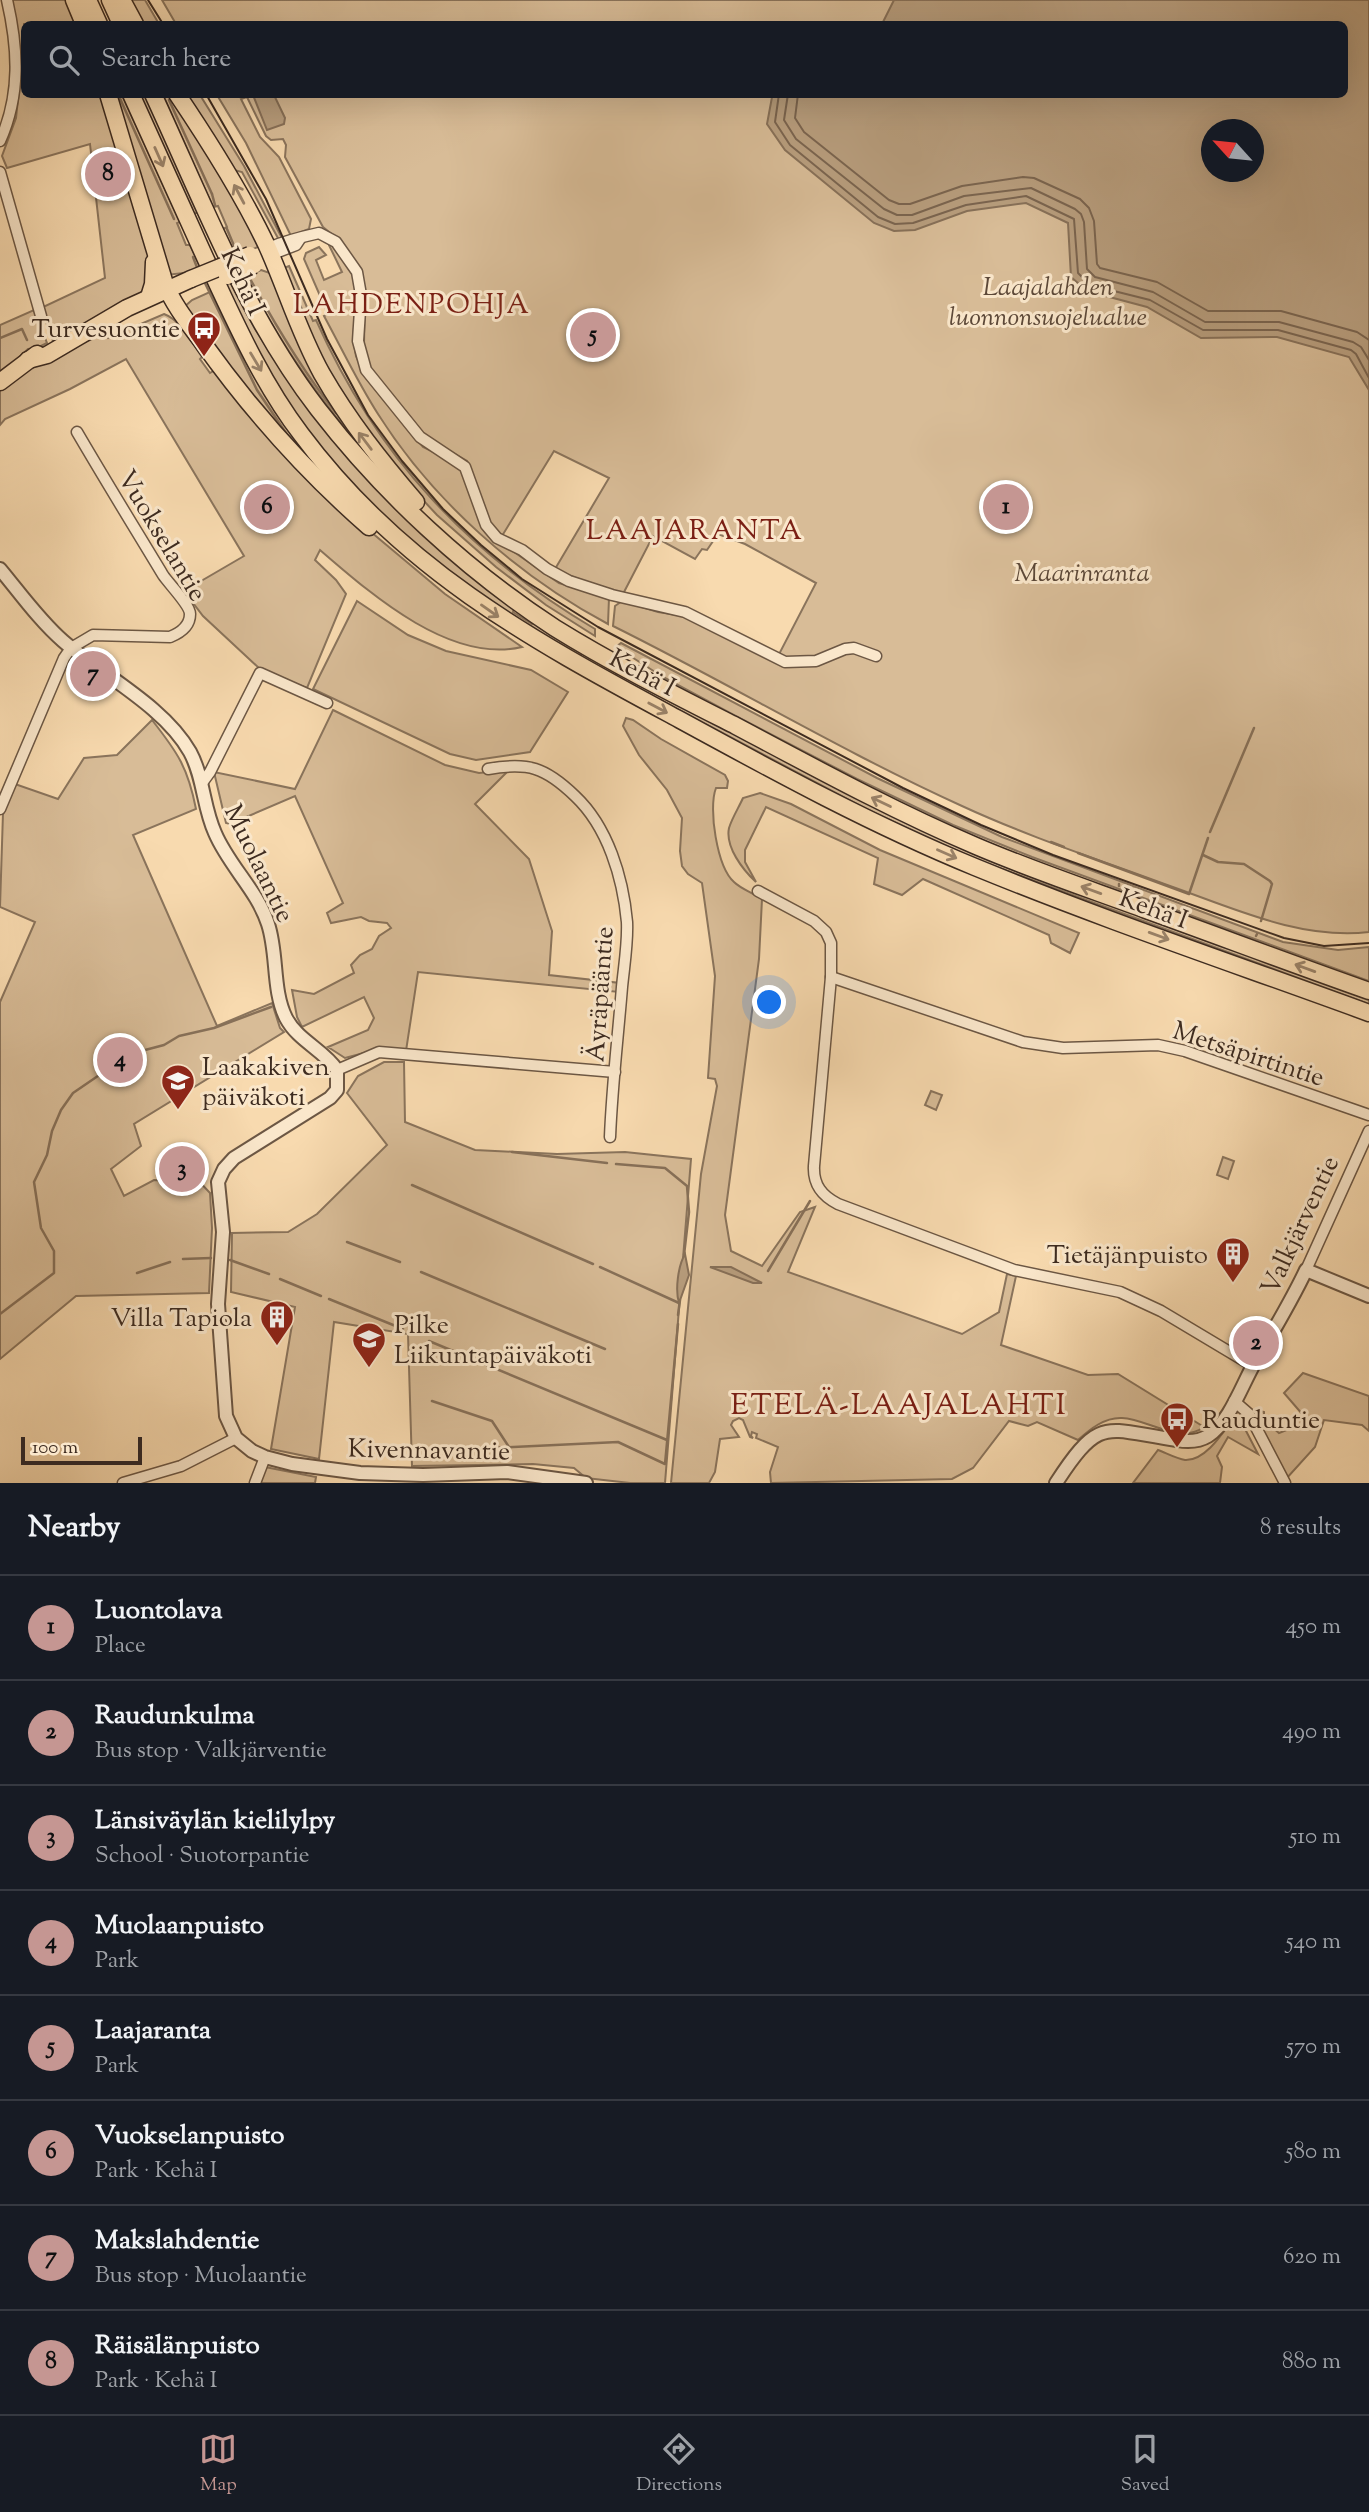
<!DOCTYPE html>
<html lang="en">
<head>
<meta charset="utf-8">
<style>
  :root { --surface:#171b24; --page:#242831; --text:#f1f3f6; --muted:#9ea1a6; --line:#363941; --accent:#c59692 }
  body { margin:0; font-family:"Sorts Mill Goudy",serif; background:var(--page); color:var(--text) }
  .compass { position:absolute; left:1201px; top:119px; width:63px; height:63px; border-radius:50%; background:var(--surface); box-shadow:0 7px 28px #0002; rotate:297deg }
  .scale { position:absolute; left:21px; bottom:18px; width:121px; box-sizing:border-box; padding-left:7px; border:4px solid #3d2b20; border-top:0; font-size:19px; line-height:24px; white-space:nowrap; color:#3d2b20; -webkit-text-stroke:5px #fae7cb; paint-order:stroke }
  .you { position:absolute; left:770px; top:1003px; width:24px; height:24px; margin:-18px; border:5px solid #fff; border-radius:50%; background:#1a73e8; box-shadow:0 0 0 10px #1a73e833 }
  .badge { display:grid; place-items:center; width:46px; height:46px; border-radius:50%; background:var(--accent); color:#111; font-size:23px; font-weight:700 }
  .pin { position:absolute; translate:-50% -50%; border:4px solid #fff; box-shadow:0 2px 7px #0006 }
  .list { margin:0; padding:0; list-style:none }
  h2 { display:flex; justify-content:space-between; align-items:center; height:91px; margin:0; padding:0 28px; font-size:30px }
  h2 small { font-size:23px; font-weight:400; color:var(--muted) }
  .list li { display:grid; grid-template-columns:46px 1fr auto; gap:21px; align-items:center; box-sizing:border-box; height:105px; padding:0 28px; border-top:2px solid var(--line) }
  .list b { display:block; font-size:26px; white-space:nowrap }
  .list p { margin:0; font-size:23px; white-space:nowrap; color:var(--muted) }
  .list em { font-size:23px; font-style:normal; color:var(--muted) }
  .icon { flex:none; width:38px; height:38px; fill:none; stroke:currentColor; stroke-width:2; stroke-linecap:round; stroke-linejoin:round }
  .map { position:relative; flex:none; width:1369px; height:1483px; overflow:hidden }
  .search { position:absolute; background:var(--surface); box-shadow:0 7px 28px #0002; left:21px; right:21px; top:21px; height:77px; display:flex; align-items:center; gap:18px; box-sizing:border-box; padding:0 24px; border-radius:10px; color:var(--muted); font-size:26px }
  .sheet { height:931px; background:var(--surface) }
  nav { display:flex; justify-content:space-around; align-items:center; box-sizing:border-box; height:98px; border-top:2px solid var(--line); background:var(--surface); font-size:19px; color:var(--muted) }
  nav a { display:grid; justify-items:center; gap:4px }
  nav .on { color:var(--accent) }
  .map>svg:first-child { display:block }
</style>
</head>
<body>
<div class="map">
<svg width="1369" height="1483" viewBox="0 0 1369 1483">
  <rect width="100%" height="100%" fill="#f8daaf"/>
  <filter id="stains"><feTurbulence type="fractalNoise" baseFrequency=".00286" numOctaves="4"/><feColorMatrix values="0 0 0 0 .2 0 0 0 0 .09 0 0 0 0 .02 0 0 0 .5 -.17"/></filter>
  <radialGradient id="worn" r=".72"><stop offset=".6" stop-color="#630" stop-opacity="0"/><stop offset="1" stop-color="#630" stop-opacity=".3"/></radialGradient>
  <g fill="#d8bc97" stroke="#8a745c" stroke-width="2" fill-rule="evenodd">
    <polygon points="10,0 69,0 78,24 24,24 24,94 103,95 149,256 144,291 134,299 53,341 41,308 105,278 90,144 7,168 2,156 16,118 22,63 16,21"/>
    <polygon points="128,0 145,0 159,24 140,24"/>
    <path d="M162,0h1207v932c-69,8 -136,-24 -199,-46 -70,-26 -141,-49 -208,-80 -119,-54 -232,-122 -349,-180l2,-20 7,-5 36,11 26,4 91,46 41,-79 -71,-39 -27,-10 -11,16 -5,-1 -7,10 -42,-23 -30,58c-23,-7 -46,-14 -68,-25l54,-91 -55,-27 -52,85 -10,-6 -25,-69 -40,-23 -57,-70 -6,-23 1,-53 -25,-51 -17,-14 -38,-70 1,-12 -3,-6 -12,1 -5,-4 -19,-39 -6,2 19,38 19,20 32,62 -2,10 -18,7 -45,-93 -29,-48 1127,-1v-70h-1168zM1212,130h42v42h-42z"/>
    <polygon points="111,95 122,95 180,222 177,223 186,245 190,245 202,271 166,275"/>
    <polygon points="139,95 145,95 198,212 194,214"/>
    <polygon points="163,95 173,95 206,146 260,245 258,247 236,256 223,229 227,227 218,206 213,207"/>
    <polygon points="183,95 200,95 244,166 282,238 279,240 242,172 234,170"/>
    <path d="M331,242l23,32 3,23 -4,40 3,19 8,18 59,73 29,14 11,11 22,60 74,51 50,15 -1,26c-90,-48 -175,-123 -230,-210 -20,-31 -36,-65 -54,-98l4,-2 -24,-55 2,-6 13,-6 7,8 -10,5 8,20 18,-8 -14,-29z"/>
    <path d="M289,266l24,55 3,-1c61,137 151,233 279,309v7l-49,-31 -50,-38 -59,-52 -41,-44 -60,-85 -28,-55 -27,-62z"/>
    <path d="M261,270l9,3 98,183c-48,-56 -89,-113 -122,-179z"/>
    <path d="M231,283l24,46 41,63 218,216 -1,4 19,12 2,-2 48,31 -2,4c-94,-54 -186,-117 -254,-202 -42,-51 -72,-110 -100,-170z"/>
    <path d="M212,291c31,65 64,124 108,181l-25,-20 -112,-144 9,-8z"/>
    <polygon points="34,310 47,343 37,348 28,349 0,375 0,325"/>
    <path d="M164,314c17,6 28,29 38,43l-2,2 10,14 5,-3 113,126 117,98 77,53c-72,17 -151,-53 -202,-97l-5,10 21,20 10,14 -39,94 -46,-18 -58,-54 -19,-25 60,-35 -118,-197 -56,30 -65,30 -5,6v-35l23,-20 80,-36 5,4z"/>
    <polygon points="357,601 408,635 446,651 531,670 568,692 530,752 476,760 450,754 313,689"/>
    <polygon points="621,643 877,778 1002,837 1283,942 1338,950 1369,947 1369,981 1032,857 953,825 857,779 730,713 663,677 616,647"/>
    <polygon points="617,672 909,824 1081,894 1369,999 1369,1004 975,859 866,809 615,676"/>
    <polygon points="333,710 445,765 479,773 509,770 475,804 529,859 552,931 549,975 620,983 619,992 418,972 406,1051 375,1050 345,1058 328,1047 368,1030 374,1018 364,997 302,1027 297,1017 292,990 314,994 354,973 351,965 360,955 372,949 379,936 391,928 387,923 369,921 361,917 331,923 327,913 343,903 295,796 230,824 226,823 214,772 295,789"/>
    <path d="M626,718l7,2 28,19 64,36 3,6 -1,7h-11c-8,20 1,79 18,94 7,7 19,11 28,17l-3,60 -34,256 6,36 31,15 38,-54 15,-5 -27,65 174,62 37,-22 8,-38 9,2 -15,69 87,30 30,-1 86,53c-24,18 -56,-8 -82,-9 -17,-1 -32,11 -44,22l-41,-18 -9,4 -19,-5 -36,47 -21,11 -181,4 -1,-11 8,-25 -22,-9 1,-4 -5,-2 -1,4 2,2 -3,-1 -7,-17 -4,-2 -6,3 -2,4 8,12 -19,2 -5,33 -6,11h-38l30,-309 16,-88 -2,-7 -7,-1 7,-102 -13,-93 -14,-9 -6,-8 -2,-15 2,-33 -15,-28 -28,-35 -16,-29z"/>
    <path d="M152,720c26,33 36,48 44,89l-63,26 84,191 55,-23 8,25 4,4 -150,92 7,22 -30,23 13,27 30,-16 26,2 11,-6 3,3 1,-2 15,16 2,35 -3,65 -133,3 -76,63v-357l35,-80 -35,-15 3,-94 12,-29 43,15 26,-41 33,-3z"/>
    <path d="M760,793l31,11 89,46 199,83 -9,20 -19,-10 -2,-8 -126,-56 -21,16 -28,-11 4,-26 -112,-51 -21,43v12l11,20c-13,-12 -31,-35 -27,-54 3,-10 10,-21 14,-30z"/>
    <polygon points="384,1062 404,1062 405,1122 475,1150 557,1154 625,1152 691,1159 665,1483 630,1483 586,1478 574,1468 533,1464 412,1466 408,1334 334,1322 319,1459 271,1449 295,1307 231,1292 232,1233 288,1232 317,1214 387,1145 347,1093 358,1076"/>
    <polygon points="931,1091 942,1095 936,1110 925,1105"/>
    <polygon points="1223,1157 1234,1161 1228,1179 1217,1175"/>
    <polygon points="1303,1373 1369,1396 1369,1431 1362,1425 1324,1420 1315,1447 1286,1479 1255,1419 1260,1411 1264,1412 1264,1420 1279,1433 1287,1430 1303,1415 1284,1393"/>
    <path d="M1232,1420l12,7 14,27 -30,-17 -11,19 5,11 -2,16h-87l25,-33c8,3 19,9 27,10 20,1 37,-26 47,-40z"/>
    <polygon points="265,1467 316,1477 315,1483 259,1483"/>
  </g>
  <g fill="#b89e7e" stroke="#877058" stroke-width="2" fill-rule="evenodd">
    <path d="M894,0h475v390l-20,-33 -72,-20 -76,1 -54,-31 -60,-16 -16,-14 -3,-54 -42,-20 -59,8 -52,19 -21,1 -20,-8 -89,-73 -18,-26 5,-27 3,-2 569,-1v-70h-462zM1212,130h42v42h-42z"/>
    <polygon points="253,95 274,95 285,118 284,124 267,130"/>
    <path d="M685,1254l4,21 -10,28c-4,-13 -1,-37 6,-49z"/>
    <polygon points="710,1267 731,1267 762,1283 753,1283"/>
  </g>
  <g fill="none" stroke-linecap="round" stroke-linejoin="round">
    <g stroke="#7a644f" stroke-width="2">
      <polyline points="779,94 775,122 790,145 878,217 895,224 913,223 966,205 1026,196 1074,219 1078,273 1090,285 1150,300 1203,330 1278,330 1351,350 1356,354 1369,378"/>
      <polyline points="788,94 784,120 796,139 884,209 897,215 912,215 964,196 1031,188 1075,209 1081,214 1084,222 1087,269 1095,277 1153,292 1205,322 1279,322 1353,342 1361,347 1369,360"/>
      <polyline points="798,94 795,118 804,132 889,200 899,204 910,204 962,186 1023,177 1034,178 1080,199 1089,208 1094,221 1097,264 1100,268 1157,282 1208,311 1281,311 1357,332 1369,340"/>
    </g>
    <g stroke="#877058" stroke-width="2.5">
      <polyline points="118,94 174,219"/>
      <polyline points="169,100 212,194"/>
      <polyline points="212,194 215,205"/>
      <polyline points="227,229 237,253"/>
      <polyline points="193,257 198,270"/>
      <path d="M248,275c26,48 54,95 88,138"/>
      <polyline points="203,279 257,390 290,439"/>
      <polyline points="0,338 22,329 27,340"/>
      <polyline points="1210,832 1254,728"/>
      <polyline points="1051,842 1064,847"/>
      <polyline points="1078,853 1189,894 1208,838"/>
      <polyline points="1203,855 1218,862 1244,864 1270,881 1272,884 1261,921"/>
      <polyline points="1119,886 1119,884"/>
      <polyline points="1256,936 1257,934"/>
      <polyline points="512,1152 607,1163"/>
      <polyline points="616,1164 665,1168 687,1186 689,1212 684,1255"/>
      <polyline points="412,1185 593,1264"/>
      <polyline points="347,1242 400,1262"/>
      <polyline points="183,1259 211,1258"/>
      <polyline points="230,1260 269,1274"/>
      <polyline points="600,1267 679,1303"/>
      <polyline points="768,1271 810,1201"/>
      <polyline points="421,1272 605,1349"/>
      <polyline points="137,1273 170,1262"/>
      <polyline points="280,1279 321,1296"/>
      <polyline points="329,1299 403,1329"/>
      <polyline points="0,1314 54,1273 54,1251 41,1228 34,1182 47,1155 52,1131 61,1110 73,1093 130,1054 164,1045 179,1036 214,1028 271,1007"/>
      <polyline points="678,1315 680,1300"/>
      <polyline points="429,1341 667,1440"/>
      <polyline points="432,1401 492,1421 509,1447"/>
      <polyline points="428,1451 618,1442 665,1464 678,1324"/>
    </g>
    <g stroke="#6c5744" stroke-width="13">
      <g id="minor">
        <path d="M0,141c21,-47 18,-93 7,-141"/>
        <polyline points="0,172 41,316"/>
        <path d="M268,248c17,-7 33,-11 51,-15l17,9 21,30 4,23 -3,46 8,29 54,67 45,30 21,58 11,13 25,12 25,19 22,12 43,14 73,17 100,50 31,-1 29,-12 9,-1 22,8"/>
        <polyline points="270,255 296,245 300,239"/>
        <path d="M488,769c40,-7 57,-2 87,27 33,31 48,82 52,126 1,21 -3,44 -5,65 -4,50 -10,99 -12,150"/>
        <polyline points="202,783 210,772 260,673 327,703"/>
        <path d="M0,809l64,-151 7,-10 22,-13 77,2c10,-4 20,-11 20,-23 0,-9 -21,-30 -27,-39 -29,-48 -58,-95 -86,-143"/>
        <path d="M758,891l56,30 12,11 5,11v34l-17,189c-1,19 8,30 24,38l176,66 106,22 41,19 92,55"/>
        <polyline points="831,977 1023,1042 1063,1048 1158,1045 1185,1051 1369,1115"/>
        <polyline points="337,1070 379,1052 615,1072"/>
        <polyline points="1306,1270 1369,1131"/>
        <polyline points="1234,1401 1249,1414 1285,1483"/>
        <polyline points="123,1483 181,1466 236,1438"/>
        <polyline points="255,1483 265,1457"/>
      </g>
    </g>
    <g stroke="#6c5744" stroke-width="16">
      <g id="tertiary">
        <path d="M0,569c20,24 39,51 63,72 39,34 101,65 127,111 14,26 13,55 25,81 14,33 42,57 53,91 10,30 4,66 18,94 12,23 38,32 51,52v20l-7,8 -96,60 -10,11 -6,13 5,50 -5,72 8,112 10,22 16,13 13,6 27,7 68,9 63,2 84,-3 79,11"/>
        <path d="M1056,1483c45,-69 49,-53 121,-43 11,2 21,2 31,-4 21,-13 34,-51 46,-72 18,-31 37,-62 52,-94l63,26"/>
      </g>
    </g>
    <g stroke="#3d2b20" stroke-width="19">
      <g id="primary">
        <polyline points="28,360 47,355 127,308 191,279"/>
        <polyline points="0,382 37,354"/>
      </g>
    </g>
    <g stroke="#3d2b20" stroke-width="19">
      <g id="trunk">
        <polyline points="74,0 84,24"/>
        <polyline points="88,0 99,24"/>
        <polyline points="110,0 121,24"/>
        <polyline points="122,0 135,24"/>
        <path d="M108,94l57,190c9,22 24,40 38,59 48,67 103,129 166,184"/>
        <path d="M131,94c26,57 51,113 77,170 27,58 54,119 93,170 100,134 227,204 370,281 99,54 199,109 304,152 129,53 263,98 394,146"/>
        <path d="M153,94c50,108 92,220 165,315 65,84 148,161 237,219 58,36 120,67 181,98 79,42 158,85 240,120 56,24 113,43 170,64 75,27 149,55 223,81"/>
        <path d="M177,94c33,49 65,99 90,152 19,42 32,87 55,128 27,47 59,87 94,128"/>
        <polyline points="149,297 153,284 154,262"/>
      </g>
    </g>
    <use href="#minor" stroke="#fae7cb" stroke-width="10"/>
    <use href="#tertiary" stroke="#fae7cb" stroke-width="12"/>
    <use href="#primary" stroke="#f8daaf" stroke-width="16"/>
    <use href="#trunk" stroke="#f8daaf" stroke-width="16"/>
    <g stroke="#3d2b20" stroke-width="2">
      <polyline points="148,0 163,24"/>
      <polyline points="206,94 266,199 327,339 368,415 402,461 443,509 481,545 522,579 598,627 903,788 981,825 1053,855 1284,938 1324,946 1369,943"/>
    </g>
    <g stroke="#3d2b20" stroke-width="19" stroke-linecap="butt">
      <g id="primary-bridge">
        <polyline points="227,276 254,265"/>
        <polyline points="191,279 250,255"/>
      </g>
    </g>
    <use href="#primary-bridge" stroke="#f8daaf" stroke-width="16"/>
  </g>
  <defs><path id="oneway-shaft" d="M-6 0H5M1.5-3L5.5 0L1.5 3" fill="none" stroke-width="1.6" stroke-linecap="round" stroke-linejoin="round" transform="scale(1.75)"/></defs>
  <g stroke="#9a8268">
    <use href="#oneway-shaft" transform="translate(159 157) rotate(66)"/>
    <use href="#oneway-shaft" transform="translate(239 194) rotate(-118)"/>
    <use href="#oneway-shaft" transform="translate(256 362) rotate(59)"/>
    <use href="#oneway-shaft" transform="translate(365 441) rotate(-127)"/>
    <use href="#oneway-shaft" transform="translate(490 611) rotate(35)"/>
    <use href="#oneway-shaft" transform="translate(658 708) rotate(28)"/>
    <use href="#oneway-shaft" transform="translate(881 802) rotate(-154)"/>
    <use href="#oneway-shaft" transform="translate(947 854) rotate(24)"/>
    <use href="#oneway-shaft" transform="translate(1091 890) rotate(-160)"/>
    <use href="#oneway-shaft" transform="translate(1159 936) rotate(20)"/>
    <use href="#oneway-shaft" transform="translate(1305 968) rotate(-160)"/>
  </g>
  <defs>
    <g id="bus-pin" transform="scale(1.75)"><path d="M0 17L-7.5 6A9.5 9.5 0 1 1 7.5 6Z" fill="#8f2418" stroke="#fae7cb"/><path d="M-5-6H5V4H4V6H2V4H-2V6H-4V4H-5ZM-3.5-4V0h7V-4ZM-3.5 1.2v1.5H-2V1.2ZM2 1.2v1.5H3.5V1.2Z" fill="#fff"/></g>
    <g id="school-pin" transform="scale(1.75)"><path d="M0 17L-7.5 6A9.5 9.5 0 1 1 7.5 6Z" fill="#8f2418" stroke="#fae7cb"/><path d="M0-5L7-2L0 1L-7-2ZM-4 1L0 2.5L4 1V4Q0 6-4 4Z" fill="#fff"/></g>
    <g id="building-pin" transform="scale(1.75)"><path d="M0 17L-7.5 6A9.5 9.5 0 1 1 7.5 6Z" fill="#8f2418" stroke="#fae7cb"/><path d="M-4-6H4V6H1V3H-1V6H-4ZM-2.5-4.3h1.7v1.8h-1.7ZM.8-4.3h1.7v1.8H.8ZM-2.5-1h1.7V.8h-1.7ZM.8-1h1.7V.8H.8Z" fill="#fff"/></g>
  </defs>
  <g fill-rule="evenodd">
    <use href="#bus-pin" x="204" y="328"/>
    <use href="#school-pin" x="178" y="1081"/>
    <use href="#building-pin" x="1233" y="1254"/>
    <use href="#building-pin" x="277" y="1317"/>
    <use href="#school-pin" x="369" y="1339"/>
    <use href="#bus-pin" x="1177" y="1419"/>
  </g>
  <g text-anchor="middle" stroke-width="6" stroke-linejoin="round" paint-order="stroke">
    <g font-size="26" fill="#3d2b20" stroke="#fae7cb">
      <text transform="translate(244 281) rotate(65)" y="9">Kehä I</text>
      <text transform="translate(163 535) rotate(59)" y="9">Vuokselantie</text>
      <text transform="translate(643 672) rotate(28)" y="9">Kehä I</text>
      <text transform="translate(260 863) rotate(64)" y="9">Muolaantie</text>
      <text transform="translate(1154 908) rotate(20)" y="9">Kehä I</text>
      <text transform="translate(599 994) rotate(-86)" y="9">Äyräpääntie</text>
      <text transform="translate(1249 1053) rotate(18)" y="9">Metsäpirtintie</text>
      <text transform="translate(1299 1225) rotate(-65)" y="9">Valkjärventie</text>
      <text transform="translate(429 1449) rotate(1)" y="9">Kivennavantie</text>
    </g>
    <g font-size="26" font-style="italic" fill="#5c4838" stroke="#fae7cb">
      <text x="1048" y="295">Laajalahden<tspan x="1048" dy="30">luonnonsuojelualue</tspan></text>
      <text x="1082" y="581">Maarinranta</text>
    </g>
    <g font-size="26" fill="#3d2b20" stroke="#fae7cb" text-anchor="end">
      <text x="180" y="337">Turvesuontie</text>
      <text x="202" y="1075" text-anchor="start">Laakakiven<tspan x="202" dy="30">päiväkoti</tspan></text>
      <text x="1208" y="1263">Tietäjänpuisto</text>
      <text x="252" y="1326">Villa Tapiola</text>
      <text x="394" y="1333" text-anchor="start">Pilke<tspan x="394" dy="30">Liikuntapäiväkoti</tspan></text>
      <text x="1202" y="1428" text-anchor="start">Rauduntie</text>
    </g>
    <g font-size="28" letter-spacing="2" fill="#7a1f14" stroke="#fae7cb">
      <text x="412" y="313">LAHDENPOHJA</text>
      <text x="695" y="539">LAAJARANTA</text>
    </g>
    <g font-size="30" letter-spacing="2" fill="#7a1f14" stroke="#fae7cb">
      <text x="899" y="1414">ETELÄ-LAAJALAHTI</text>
    </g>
  </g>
  <rect width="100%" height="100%" filter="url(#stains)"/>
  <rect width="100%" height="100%" fill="url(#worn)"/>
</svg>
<svg class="compass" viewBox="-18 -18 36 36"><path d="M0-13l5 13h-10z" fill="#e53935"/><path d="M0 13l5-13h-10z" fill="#9ea1a6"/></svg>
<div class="scale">100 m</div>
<div class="you"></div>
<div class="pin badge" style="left:1006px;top:507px">1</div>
<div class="pin badge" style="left:1256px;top:1343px">2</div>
<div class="pin badge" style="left:182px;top:1169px">3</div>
<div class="pin badge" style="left:120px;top:1060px">4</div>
<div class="pin badge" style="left:593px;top:335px">5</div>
<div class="pin badge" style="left:267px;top:507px">6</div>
<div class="pin badge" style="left:93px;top:674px">7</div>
<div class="pin badge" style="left:108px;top:174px">8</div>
<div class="search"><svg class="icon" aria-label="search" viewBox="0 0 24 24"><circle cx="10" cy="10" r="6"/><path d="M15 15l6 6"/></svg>Search here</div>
</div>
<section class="sheet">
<h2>Nearby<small>8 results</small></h2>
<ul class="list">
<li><span class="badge">1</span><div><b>Luontolava</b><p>Place</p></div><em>450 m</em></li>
<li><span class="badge">2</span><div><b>Raudunkulma</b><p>Bus stop · Valkjärventie</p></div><em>490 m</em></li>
<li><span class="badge">3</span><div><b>Länsiväylän kielilylpy</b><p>School · Suotorpantie</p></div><em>510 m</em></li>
<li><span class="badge">4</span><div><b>Muolaanpuisto</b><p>Park</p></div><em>540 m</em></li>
<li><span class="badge">5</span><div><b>Laajaranta</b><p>Park</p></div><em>570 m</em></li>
<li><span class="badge">6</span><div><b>Vuokselanpuisto</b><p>Park · Kehä I</p></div><em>580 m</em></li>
<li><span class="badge">7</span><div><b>Makslahdentie</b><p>Bus stop · Muolaantie</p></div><em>620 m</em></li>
<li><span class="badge">8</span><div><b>Räisälänpuisto</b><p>Park · Kehä I</p></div><em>880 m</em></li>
</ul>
</section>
<nav>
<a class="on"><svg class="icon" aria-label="map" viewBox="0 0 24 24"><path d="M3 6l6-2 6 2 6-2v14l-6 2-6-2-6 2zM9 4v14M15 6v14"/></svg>Map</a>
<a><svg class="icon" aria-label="directions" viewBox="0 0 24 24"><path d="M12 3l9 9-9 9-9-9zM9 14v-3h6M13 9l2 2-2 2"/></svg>Directions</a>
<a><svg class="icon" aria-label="saved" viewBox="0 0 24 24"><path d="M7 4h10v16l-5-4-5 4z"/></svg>Saved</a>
</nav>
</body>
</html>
